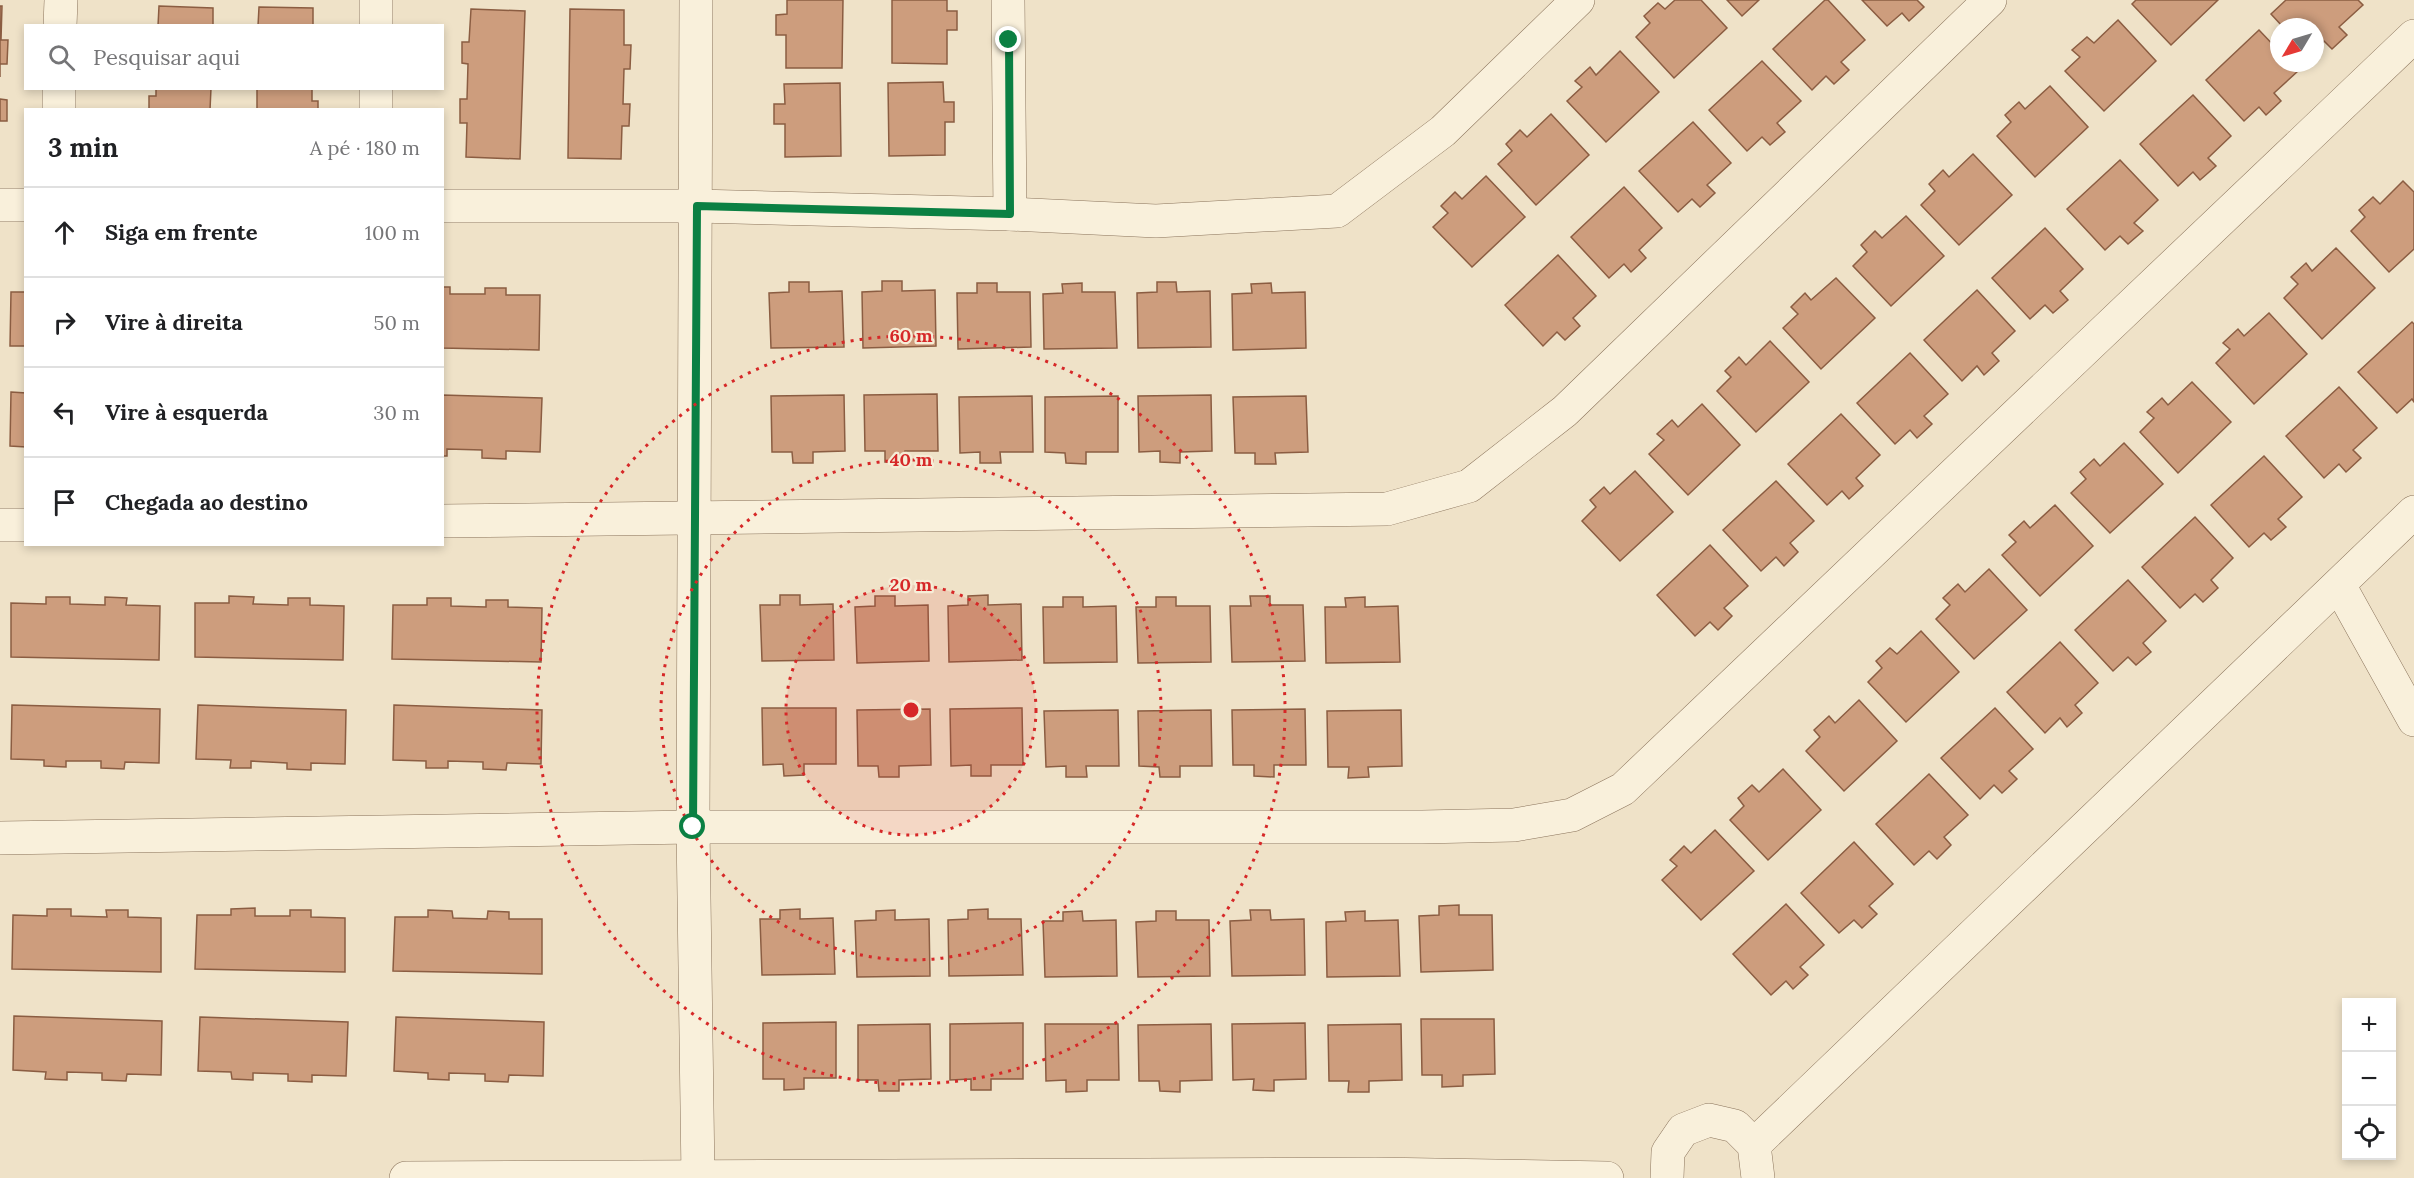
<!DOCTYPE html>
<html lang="pt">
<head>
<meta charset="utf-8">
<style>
  :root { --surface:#fff; --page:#f2f2f2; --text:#202124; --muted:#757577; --line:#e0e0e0 }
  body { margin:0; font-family:Lora,serif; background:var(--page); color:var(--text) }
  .controls { position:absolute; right:18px; bottom:18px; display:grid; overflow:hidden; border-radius:0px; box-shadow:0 3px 9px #0003 }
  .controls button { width:54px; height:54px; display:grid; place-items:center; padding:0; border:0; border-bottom:2px solid var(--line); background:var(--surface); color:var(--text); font:30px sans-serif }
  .compass { position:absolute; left:2270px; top:18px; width:54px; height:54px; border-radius:50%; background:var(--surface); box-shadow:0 3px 9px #0003; rotate:232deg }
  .stop { position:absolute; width:18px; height:18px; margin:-14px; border:4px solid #0b8043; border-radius:50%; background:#fff }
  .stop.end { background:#0b8043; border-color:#fff; box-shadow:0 2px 6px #0008 }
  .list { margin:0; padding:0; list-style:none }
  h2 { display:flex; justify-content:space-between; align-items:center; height:78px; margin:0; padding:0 24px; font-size:26px }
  h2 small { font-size:20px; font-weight:400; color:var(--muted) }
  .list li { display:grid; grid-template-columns:39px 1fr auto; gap:18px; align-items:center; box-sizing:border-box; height:90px; padding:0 24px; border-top:2px solid var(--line) }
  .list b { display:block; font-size:22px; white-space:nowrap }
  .list em { font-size:20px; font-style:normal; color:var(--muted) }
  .icon { flex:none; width:33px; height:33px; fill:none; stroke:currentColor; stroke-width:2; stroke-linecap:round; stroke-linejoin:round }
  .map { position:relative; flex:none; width:2414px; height:1178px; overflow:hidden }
  .search { position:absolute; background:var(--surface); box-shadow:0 3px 9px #0003; left:24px; top:24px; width:420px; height:66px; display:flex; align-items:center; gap:15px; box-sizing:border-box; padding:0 21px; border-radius:0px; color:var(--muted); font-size:22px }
  .panel { position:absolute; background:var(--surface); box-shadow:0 3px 9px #0003; left:24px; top:108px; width:420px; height:438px; border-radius:0px }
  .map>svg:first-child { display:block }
</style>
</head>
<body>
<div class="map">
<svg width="2414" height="1178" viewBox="0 0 2414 1178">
  <rect width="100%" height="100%" fill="#efe2c8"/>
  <g fill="#cd9d7d" stroke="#8b5d42" stroke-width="1.5">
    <polygon points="787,0 843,0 842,68 786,68 786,35 776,35 776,15 787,14"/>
    <polygon points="892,0 947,0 947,11 957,11 957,30 947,30 947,64 892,63"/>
    <polygon points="1675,0 1701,0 1727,28 1674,78 1636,37 1650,23 1644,16 1658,3 1665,9"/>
    <polygon points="1727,0 1759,0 1742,16"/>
    <polygon points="1825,0 1828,0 1865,40 1841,62 1849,70 1834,84 1826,76 1812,90 1773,49"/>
    <polygon points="1862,0 1917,0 1924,7 1909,21 1902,13 1887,26"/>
    <polygon points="2136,0 2218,0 2171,45 2132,4"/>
    <polygon points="2286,0 2358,0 2363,5 2339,27 2347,35 2332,49 2324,41 2315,50 2315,27 2283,27 2271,14"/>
    <polygon points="0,6 2,6 1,40 8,40 7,64 0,64 0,77"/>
    <polygon points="159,6 213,8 213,26 158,26"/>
    <polygon points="259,7 313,8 313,26 258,26"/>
    <polygon points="471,9 525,11 520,159 466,157 467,123 460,123 460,99 467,99 468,64 462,63 462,42 469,42"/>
    <polygon points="570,9 624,10 624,45 631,45 630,69 624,69 623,104 630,104 629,126 622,126 621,159 568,158"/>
    <polygon points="2118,20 2156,61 2104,111 2065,71 2080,57 2072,50 2087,37 2094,43"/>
    <polygon points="2259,30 2279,51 2279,63 2290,63 2298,71 2274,93 2281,101 2266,115 2259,107 2244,121 2206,80"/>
    <polygon points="1620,51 1659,92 1606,142 1567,101 1582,87 1575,81 1590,67 1596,75"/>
    <polygon points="1762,61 1801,101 1777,123 1785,132 1770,145 1762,137 1747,151 1709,110"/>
    <polygon points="943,82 944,102 954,102 954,122 945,122 945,155 889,156 888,83"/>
    <polygon points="840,83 841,156 785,157 785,124 774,124 774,104 785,104 784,84"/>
    <polygon points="2050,86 2088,127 2035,177 1997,136 2011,122 2005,115 2019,102 2025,109"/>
    <polygon points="156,88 211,88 210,110 149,110 149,96 156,96"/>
    <polygon points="257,88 312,88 312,101 318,101 318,110 257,110"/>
    <polygon points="2193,95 2231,136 2208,158 2216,166 2200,180 2193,172 2178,186 2140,144"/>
    <polygon points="0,99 7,100 7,121 0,121"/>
    <polygon points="1551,114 1589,155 1536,205 1498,164 1512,151 1506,144 1520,130 1527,137"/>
    <polygon points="1693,122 1731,163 1707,185 1715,193 1700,207 1692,199 1678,212 1639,171"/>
    <polygon points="1973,154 2012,195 1959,245 1921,205 1935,191 1929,184 1943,170 1949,177"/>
    <polygon points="2120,160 2158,200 2134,223 2143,231 2128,244 2120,236 2105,250 2067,209"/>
    <polygon points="1486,176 1525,217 1472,267 1433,227 1448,213 1441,206 1455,192 1462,199"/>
    <polygon points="2403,181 2414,192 2414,249 2389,272 2351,231 2365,217 2359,210 2373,197 2380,204"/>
    <polygon points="1624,187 1662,228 1639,250 1646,258 1631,272 1624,264 1609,278 1571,237"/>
    <polygon points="1906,216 1944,256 1891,306 1853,266 1867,252 1861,245 1875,231 1882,238"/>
    <polygon points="2045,228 2083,269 2060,291 2068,300 2053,313 2045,305 2030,319 1992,278"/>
    <polygon points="2336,248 2375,288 2322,339 2284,298 2298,284 2291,277 2306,263 2312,271"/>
    <polygon points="1558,255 1596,296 1573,318 1580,326 1565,340 1557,332 1543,346 1505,305"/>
    <polygon points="1836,278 1875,318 1821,369 1783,328 1798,314 1791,307 1805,293 1811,300"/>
    <polygon points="882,281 902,281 902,291 935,290 936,346 863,348 862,292 882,291"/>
    <polygon points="789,282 809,282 809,292 842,291 844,347 771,348 769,293 789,292"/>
    <polygon points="1157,282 1176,282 1177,292 1210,291 1211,347 1138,348 1137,293 1157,292"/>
    <polygon points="977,283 997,283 997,292 1030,292 1031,347 958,349 957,293 977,293"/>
    <polygon points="1082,283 1082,292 1115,292 1117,348 1044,349 1043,294 1063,293 1062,284"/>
    <polygon points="1271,283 1272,293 1305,292 1306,348 1233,350 1232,294 1252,293 1251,284"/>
    <polygon points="442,287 450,287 450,294 485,294 485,288 506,288 506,295 540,295 539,350 442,348"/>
    <polygon points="1977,290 2015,331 1992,353 1999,361 1984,375 1977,366 1962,381 1924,340"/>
    <polygon points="11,292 26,292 26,346 10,346"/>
    <polygon points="2269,313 2307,354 2254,404 2216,363 2230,349 2223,343 2238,329 2244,336"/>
    <polygon points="2412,322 2414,324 2414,402 2412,399 2397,413 2358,372"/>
    <polygon points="1770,341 1809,382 1756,432 1717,391 1731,377 1725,371 1739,357 1746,365"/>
    <polygon points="1910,353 1948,394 1924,416 1932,424 1917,438 1910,430 1895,444 1857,403"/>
    <polygon points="2192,382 2231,422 2178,473 2140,432 2154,418 2147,412 2162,398 2168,405"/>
    <polygon points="2339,387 2377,428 2353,450 2361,458 2346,472 2339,464 2324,478 2286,436"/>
    <polygon points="11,392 26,393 26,447 10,446"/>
    <polygon points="937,394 938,451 905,451 905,462 885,462 885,451 865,451 864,395"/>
    <polygon points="442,395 542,398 540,452 506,451 506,459 482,458 482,450 447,449 447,456 442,456"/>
    <polygon points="844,395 845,451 813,452 813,463 793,463 792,452 772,452 771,396"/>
    <polygon points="1211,395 1212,451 1180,452 1180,463 1160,462 1160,451 1139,452 1138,396"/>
    <polygon points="1032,396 1033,452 1000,452 1001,463 980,463 980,452 960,453 959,397"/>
    <polygon points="1118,396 1118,452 1086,452 1086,464 1066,463 1065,453 1045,452 1045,397"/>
    <polygon points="1306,396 1308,452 1275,453 1276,464 1255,464 1255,453 1235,453 1233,397"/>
    <polygon points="1702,404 1740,445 1688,495 1649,454 1664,440 1657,434 1672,420 1678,427"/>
    <polygon points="1841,414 1880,455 1856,478 1863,486 1849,499 1842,491 1827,505 1788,464"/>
    <polygon points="2124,443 2163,484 2110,533 2071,493 2086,479 2080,472 2094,459 2100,466"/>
    <polygon points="2264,456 2302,497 2278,519 2286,527 2271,540 2264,533 2249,547 2211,505"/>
    <polygon points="1635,471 1673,512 1620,561 1582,521 1596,507 1590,500 1604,487 1610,494"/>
    <polygon points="1776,481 1814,521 1790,543 1798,552 1784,566 1776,557 1761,571 1723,530"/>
    <polygon points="2055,505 2093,546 2040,596 2002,555 2016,542 2009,535 2024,521 2030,528"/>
    <polygon points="2195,517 2233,558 2211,580 2218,588 2203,602 2195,594 2180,608 2142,567"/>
    <polygon points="1710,545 1748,586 1724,608 1732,616 1718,630 1710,622 1695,636 1657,595"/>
    <polygon points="1989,569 2027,610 1974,659 1936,619 1950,605 1943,598 1958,584 1965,592"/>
    <polygon points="2128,580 2166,621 2143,643 2151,652 2136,665 2128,657 2113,671 2075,630"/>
    <polygon points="780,595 800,595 800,605 833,604 834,660 762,661 760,605 780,605"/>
    <polygon points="988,595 988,605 1021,604 1022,660 949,662 948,606 968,605 968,596"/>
    <polygon points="229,596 254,597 253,604 288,605 288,598 310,598 310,605 344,606 343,660 195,657 195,603 229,603"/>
    <polygon points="875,596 895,596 895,606 928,605 929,661 857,663 855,607 875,606"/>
    <polygon points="1250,596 1270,596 1270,605 1303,605 1305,661 1232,662 1230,606 1251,606"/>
    <polygon points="46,597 70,597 70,604 105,605 105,597 127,598 126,605 160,606 159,660 11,657 11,603 46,604"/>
    <polygon points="1063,597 1083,597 1083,607 1116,606 1117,662 1044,663 1043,607 1063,607"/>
    <polygon points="1156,597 1176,597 1176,606 1210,606 1211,662 1138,663 1136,607 1156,607"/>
    <polygon points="1365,597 1365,607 1398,606 1400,662 1326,663 1325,607 1346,607 1345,598"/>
    <polygon points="427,598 451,598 451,606 486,607 486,600 508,600 508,607 542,608 541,662 392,659 393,605 427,605"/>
    <polygon points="1921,631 1959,672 1906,722 1868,682 1882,668 1876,661 1890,648 1897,654"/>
    <polygon points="2060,642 2098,683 2075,705 2082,713 2067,727 2060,718 2045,733 2007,692"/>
    <polygon points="1859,700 1897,741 1844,791 1806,751 1820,737 1814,730 1829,716 1835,723"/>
    <polygon points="12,705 160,709 159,763 125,762 124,769 101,768 101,761 66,761 66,767 44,766 44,760 11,759"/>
    <polygon points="198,705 346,710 345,764 311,763 311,770 287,769 287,763 251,761 251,768 230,768 231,760 196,759"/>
    <polygon points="394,705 542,710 541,764 507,763 506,770 483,769 483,762 448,761 448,768 426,768 426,761 393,760"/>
    <polygon points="762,708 836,708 836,764 804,764 804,775 784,776 783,764 763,765"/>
    <polygon points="1022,708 1023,765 991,765 991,776 971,776 971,765 951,766 950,709"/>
    <polygon points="1995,708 2033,749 2009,771 2017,779 2002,793 1994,785 1980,799 1941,758"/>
    <polygon points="930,709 931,765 899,766 899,777 879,777 878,766 858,766 857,710"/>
    <polygon points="1305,709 1306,765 1274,765 1274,777 1254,776 1254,765 1233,765 1232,710"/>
    <polygon points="1118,710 1119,766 1086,766 1087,777 1066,777 1066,766 1046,767 1044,711"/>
    <polygon points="1211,710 1212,766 1180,766 1180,777 1160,777 1159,767 1139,766 1138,711"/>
    <polygon points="1401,710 1402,766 1368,767 1369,777 1348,778 1349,767 1328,767 1327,711"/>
    <polygon points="1783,769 1821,810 1768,860 1730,820 1744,806 1738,798 1752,785 1759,792"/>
    <polygon points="1929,774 1968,815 1944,837 1951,845 1937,859 1929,851 1914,865 1876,824"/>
    <polygon points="1715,830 1754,871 1701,920 1662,880 1677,866 1670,860 1684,846 1691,853"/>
    <polygon points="1854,842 1893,884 1869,906 1877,914 1862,928 1854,920 1839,933 1801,893"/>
    <polygon points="1786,904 1824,945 1800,967 1808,975 1793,989 1786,981 1771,995 1733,954"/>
    <polygon points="1459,905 1459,915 1492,915 1493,970 1421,972 1419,916 1439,915 1439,906"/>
    <polygon points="255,908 255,916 290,916 290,910 311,910 311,917 345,918 345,972 195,969 197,915 231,915 231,909"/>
    <polygon points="47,909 71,909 71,916 107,917 106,910 128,910 128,917 161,918 161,972 12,969 13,915 47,916"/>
    <polygon points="800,909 800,919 833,918 835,974 762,975 760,919 780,919 780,910"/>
    <polygon points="988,909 988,919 1021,919 1023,975 949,976 948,920 968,919 968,910"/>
    <polygon points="428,910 452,911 453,918 487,919 488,911 509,912 509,919 542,919 542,974 393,971 395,917 428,917"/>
    <polygon points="895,910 895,920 929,919 930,976 857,977 855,921 876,920 876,911"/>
    <polygon points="1250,910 1270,910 1271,920 1304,919 1305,975 1232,976 1230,921 1251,920"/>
    <polygon points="1082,911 1083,921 1116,920 1117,976 1045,977 1043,921 1063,921 1063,912"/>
    <polygon points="1156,911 1176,911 1176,920 1209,920 1210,976 1138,977 1136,922 1156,921"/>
    <polygon points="1365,911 1365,921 1398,920 1400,976 1327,977 1326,922 1346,921 1345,912"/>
    <polygon points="14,1016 162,1021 161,1075 127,1074 126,1081 102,1080 102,1073 67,1072 67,1080 45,1079 46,1072 13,1070"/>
    <polygon points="200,1017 348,1022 346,1076 312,1075 312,1082 288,1081 288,1074 253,1073 253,1080 232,1079 231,1072 198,1071"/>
    <polygon points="396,1017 544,1022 543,1076 509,1075 508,1082 485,1081 485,1074 449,1073 449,1080 428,1079 428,1073 394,1071"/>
    <polygon points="1421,1019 1494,1019 1495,1074 1463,1075 1463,1086 1442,1087 1442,1075 1422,1075"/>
    <polygon points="836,1022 836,1078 804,1078 804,1089 784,1090 784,1079 763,1079 763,1023"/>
    <polygon points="1023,1023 1023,1079 991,1079 991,1090 971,1090 971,1079 950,1080 950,1024"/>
    <polygon points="1305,1023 1306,1079 1274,1080 1274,1091 1253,1090 1254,1079 1233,1080 1232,1024"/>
    <polygon points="930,1024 931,1079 899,1080 899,1091 879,1091 878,1080 858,1080 858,1025"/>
    <polygon points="1045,1024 1118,1024 1119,1080 1087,1080 1087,1091 1066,1092 1066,1080 1046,1081"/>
    <polygon points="1211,1024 1212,1080 1180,1081 1180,1092 1160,1091 1159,1081 1139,1081 1138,1025"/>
    <polygon points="1401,1024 1402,1080 1369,1081 1369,1092 1348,1092 1349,1081 1329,1081 1328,1025"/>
  </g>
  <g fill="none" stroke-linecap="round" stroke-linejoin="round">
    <g stroke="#8b745c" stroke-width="34">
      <g id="minor">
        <polyline points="376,0 376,26"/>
        <polyline points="696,0 693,827 698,1177"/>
        <polyline points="1008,0 1010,214"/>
        <polyline points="60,26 61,0"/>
        <polyline points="376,88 376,110"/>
        <polyline points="59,110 59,88"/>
        <polyline points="0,205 26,205"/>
        <polyline points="442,206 697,206 1010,214 1156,221 1337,211 1443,131 1578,0"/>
        <polyline points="442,521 1387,509 1469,486 1565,411 1990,0"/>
        <polyline points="0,525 26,525"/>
        <polyline points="2339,585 2414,720"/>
        <polyline points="0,838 693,827 1422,827 1514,825 1572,815 1623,789 2414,36"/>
        <polyline points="1754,1145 2414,512"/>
        <polyline points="406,1178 1376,1174 1607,1178"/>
        <polyline points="1667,1178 1668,1152 1683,1130 1709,1120 1735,1126 1754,1145 1758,1178"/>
      </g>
    </g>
    <use href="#minor" stroke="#f9f0db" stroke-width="33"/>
  </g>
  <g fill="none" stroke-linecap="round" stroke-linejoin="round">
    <polyline stroke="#0b8043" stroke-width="8" points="693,827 697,206 1010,214 1009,40"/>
  </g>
  <circle cx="911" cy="710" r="125" fill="#d62828" fill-opacity=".12"/>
  <g fill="none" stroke="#d62828" stroke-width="3" stroke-dasharray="3 6">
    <circle cx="911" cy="710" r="125"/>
    <circle cx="911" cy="710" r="250"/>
    <circle cx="911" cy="710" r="374"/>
  </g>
  <circle cx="911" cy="710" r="9" fill="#d62828" stroke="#f6edd7" stroke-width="3"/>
  <g font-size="18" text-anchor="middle" font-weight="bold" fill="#d62828" stroke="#f6edd7" stroke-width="4.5" stroke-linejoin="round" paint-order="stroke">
    <text x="911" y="342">60 m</text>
    <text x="911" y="466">40 m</text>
    <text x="911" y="591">20 m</text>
  </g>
</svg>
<div class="controls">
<button>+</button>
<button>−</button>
<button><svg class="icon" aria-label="locate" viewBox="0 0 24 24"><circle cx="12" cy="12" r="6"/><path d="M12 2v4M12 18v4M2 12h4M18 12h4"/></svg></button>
</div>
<svg class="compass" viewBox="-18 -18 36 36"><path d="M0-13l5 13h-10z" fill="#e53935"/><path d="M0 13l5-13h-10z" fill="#757577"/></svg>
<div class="stop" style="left:693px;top:827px"></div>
<div class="stop end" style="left:1009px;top:40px"></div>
<div class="search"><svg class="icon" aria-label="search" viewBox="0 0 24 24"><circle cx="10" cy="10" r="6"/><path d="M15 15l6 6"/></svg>Pesquisar aqui</div>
<section class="panel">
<h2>3 min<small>A pé · 180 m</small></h2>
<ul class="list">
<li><svg class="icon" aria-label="ahead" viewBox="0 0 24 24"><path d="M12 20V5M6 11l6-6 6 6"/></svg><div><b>Siga em frente</b></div><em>100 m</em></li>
<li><svg class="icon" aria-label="right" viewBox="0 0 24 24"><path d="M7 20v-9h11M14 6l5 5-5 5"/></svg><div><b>Vire à direita</b></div><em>50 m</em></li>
<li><svg class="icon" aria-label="left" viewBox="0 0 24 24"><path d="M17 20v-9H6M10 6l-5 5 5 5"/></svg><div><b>Vire à esquerda</b></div><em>30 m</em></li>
<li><svg class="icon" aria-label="arrive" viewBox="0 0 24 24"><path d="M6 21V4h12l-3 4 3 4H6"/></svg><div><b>Chegada ao destino</b></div></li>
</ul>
</section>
</div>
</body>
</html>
